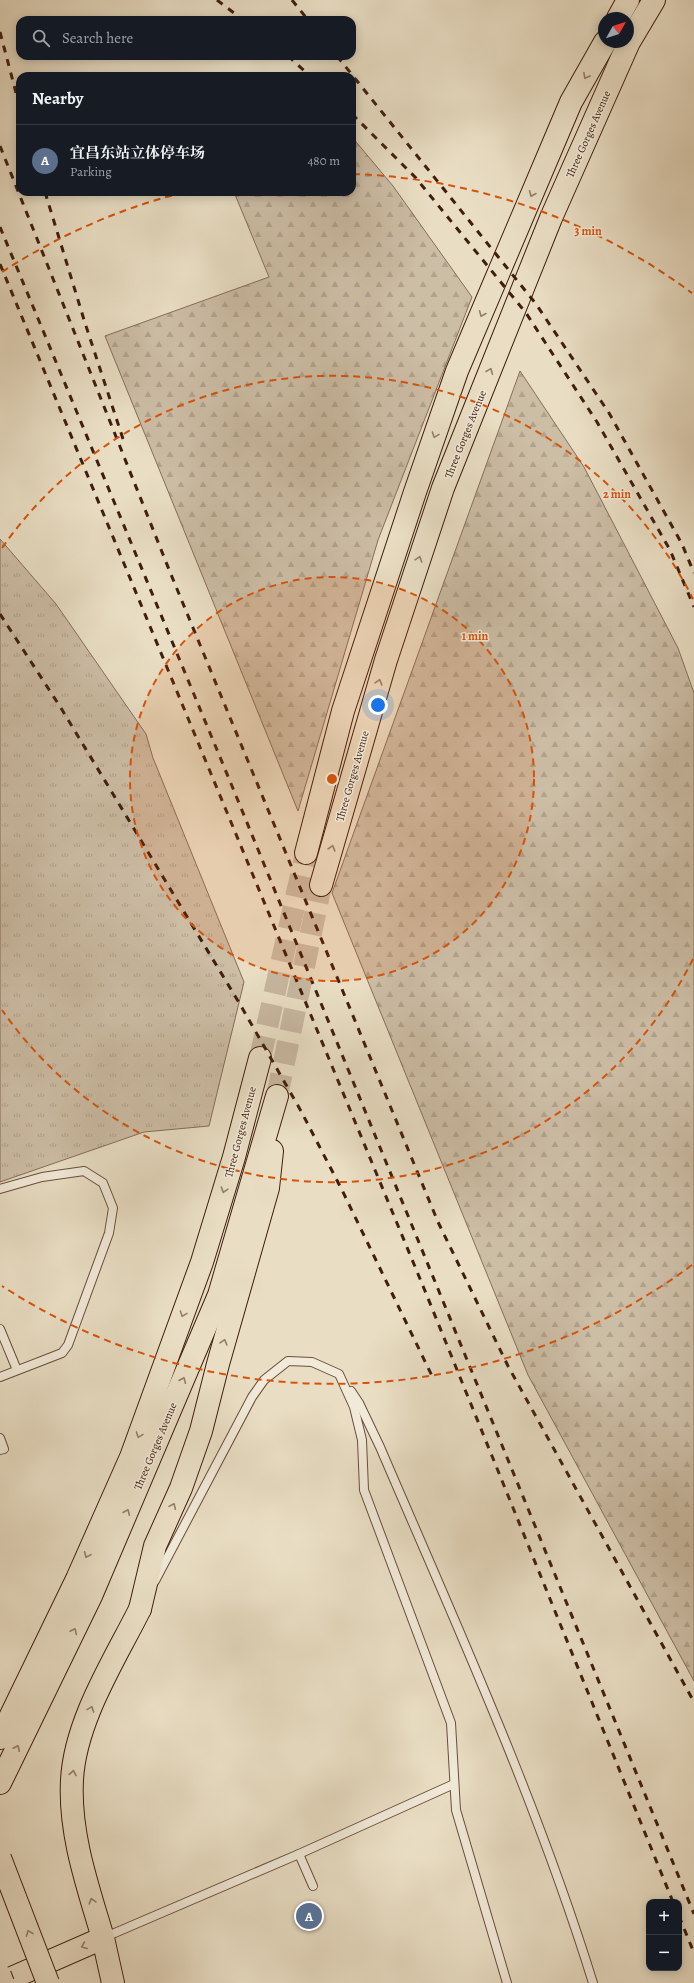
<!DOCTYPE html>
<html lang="en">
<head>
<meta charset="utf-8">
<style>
  :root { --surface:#171b24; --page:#242831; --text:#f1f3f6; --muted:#9ea1a6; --line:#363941; --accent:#c59692 }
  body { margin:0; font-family:Alegreya,"Noto Serif SC",serif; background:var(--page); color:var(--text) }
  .controls { position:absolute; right:12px; bottom:12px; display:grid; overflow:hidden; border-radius:8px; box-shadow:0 2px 10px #0003 }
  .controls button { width:36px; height:36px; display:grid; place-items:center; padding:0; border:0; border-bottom:1px solid var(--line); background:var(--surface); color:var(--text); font:20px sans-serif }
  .compass { position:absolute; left:598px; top:12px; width:36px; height:36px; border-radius:50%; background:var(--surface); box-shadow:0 2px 10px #0003; rotate:51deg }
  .you { position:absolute; left:378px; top:705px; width:14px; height:14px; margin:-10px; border:3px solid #fff; border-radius:50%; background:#1a73e8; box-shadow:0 0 0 6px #1a73e833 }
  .badge { display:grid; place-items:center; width:26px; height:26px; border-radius:50%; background:var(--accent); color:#fff; font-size:13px; font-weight:700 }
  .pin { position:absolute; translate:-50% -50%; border:2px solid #fff; box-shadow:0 1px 4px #0006 }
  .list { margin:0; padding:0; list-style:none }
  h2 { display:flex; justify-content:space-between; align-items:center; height:52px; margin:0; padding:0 16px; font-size:17px }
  h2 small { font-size:13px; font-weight:400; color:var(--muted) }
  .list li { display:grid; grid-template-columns:26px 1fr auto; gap:12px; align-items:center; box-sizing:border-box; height:72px; padding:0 16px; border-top:1px solid var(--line) }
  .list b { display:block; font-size:15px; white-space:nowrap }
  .list p { margin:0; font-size:13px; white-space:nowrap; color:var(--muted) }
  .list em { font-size:13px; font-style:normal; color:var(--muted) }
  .icon { flex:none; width:22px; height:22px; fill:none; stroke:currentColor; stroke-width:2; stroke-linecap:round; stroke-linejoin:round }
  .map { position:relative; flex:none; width:694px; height:1983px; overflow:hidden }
  .search { position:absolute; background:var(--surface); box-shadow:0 2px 10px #0003; left:16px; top:16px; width:340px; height:44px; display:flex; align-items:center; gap:10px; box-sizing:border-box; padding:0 14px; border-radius:12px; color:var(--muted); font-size:15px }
  .panel { position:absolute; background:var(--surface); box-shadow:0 2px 10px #0003; left:16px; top:72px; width:340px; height:124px; border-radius:12px }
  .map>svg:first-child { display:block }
</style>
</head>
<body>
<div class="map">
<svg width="694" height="1983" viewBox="0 0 694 1983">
  <defs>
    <pattern id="grass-tufts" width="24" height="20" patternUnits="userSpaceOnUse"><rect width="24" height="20" fill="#ccbda5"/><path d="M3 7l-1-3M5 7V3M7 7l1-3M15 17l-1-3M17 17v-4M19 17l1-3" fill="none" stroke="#b0a28d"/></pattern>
    <pattern id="forest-firs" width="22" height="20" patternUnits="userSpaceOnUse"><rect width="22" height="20" fill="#ccbda5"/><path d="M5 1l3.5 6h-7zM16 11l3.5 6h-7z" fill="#b0a28d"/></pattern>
  </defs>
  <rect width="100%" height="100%" fill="#e9dec4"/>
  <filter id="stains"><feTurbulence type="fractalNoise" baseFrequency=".005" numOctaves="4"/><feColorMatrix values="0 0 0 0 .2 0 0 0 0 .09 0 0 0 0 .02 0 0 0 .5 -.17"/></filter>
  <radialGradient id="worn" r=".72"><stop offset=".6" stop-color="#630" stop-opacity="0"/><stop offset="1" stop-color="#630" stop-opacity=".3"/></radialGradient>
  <polygon fill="url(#grass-tufts)" stroke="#866d5a" points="0,539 56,604 146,734 153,758 244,982 209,1126 144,1132 0,1182"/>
  <g fill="url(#forest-firs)" stroke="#866d5a">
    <polygon points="352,137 393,186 472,297 378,540 298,811 105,336 269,277 234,192 352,192"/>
    <polygon points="520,371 584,467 678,648 694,693 694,1681 528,1375 332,893"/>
  </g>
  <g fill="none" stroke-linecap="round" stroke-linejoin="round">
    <g stroke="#c7b7a0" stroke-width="22" stroke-dasharray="22 11" stroke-linecap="butt">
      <polyline points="260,1058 306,853"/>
      <polyline points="277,1096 321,885"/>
    </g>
    <g stroke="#6a4d3c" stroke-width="10">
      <g id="service">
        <polyline points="0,1189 42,1177 84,1171 103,1183 113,1208 109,1233 68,1345 62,1353 0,1377"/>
        <polyline points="0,1329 17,1370"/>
        <path d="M351,1391l8,12 21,44c76,177 156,352 213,536"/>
        <polyline points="0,1438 4,1449 0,1450"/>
        <polyline points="155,1581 252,1397 264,1380 288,1361 312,1362 339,1374 354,1407 362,1440 364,1490 451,1723 456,1810 507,1983"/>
        <polyline points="299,1854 313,1886"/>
        <polyline points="103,1938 299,1854 454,1784"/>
      </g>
    </g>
    <g stroke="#3f1d0f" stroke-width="24">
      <g id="primary">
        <path d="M103,1938c-15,-51 -34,-104 -31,-158 3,-59 42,-119 68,-171"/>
        <polyline points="0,1983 103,1938 113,1983"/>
      </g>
    </g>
    <g stroke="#3f1d0f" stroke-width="24">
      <g id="motorway">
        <polyline points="618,18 628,0"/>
        <polyline points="306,853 343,711 415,492 457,371 571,102 605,42"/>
        <polyline points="321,885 386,660 443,488 551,218 629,42 654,0"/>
        <polyline points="140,1609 155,1546 181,1488 201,1431 218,1364 268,1188 272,1151"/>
        <polyline points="0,1738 77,1579 131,1457 202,1262 234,1157 260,1058"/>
        <polyline points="0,1783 91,1596 219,1295 277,1096"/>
      </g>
    </g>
    <use href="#service" stroke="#f1ead9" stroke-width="8"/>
    <use href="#primary" stroke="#e9dec4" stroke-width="22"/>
    <use href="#motorway" stroke="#e9dec4" stroke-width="22"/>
    <g stroke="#3f1d0f" stroke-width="3" stroke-dasharray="7 7" stroke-linecap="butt">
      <polyline points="217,0 243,20"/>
      <polyline points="292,0 308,20"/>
      <polyline points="0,32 20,108"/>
      <polyline points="288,56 310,76"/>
      <polyline points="337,56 536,304 609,413 682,544 694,573"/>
      <polyline points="352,114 415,177 526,313 597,422 670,550 694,607"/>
      <polyline points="0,146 170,572 438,1222 508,1366 694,1702"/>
      <polyline points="45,192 85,323 124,442"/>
      <polyline points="0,227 232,786 694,1914"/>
      <polyline points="0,264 423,1286 673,1902"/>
      <polyline points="0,614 61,708 241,1006 301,1111 342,1190 434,1380"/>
      <polyline points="679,1916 694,1953"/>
    </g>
    <g stroke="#3f1d0f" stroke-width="24" stroke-linecap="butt">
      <g id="primary-bridge">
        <polyline points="0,1858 48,1983"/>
        <polyline points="0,1975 3,1983"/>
      </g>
    </g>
    <use href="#primary-bridge" stroke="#e9dec4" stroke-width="22"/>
  </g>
  <defs><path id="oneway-chevron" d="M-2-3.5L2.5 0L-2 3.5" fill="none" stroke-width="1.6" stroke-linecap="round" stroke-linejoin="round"/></defs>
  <g stroke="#947e6a">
    <use href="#oneway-chevron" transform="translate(586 76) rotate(119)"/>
    <use href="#oneway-chevron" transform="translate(532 194) rotate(113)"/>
    <use href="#oneway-chevron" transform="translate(482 314) rotate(113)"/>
    <use href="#oneway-chevron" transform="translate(490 371) rotate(-68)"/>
    <use href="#oneway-chevron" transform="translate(435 435) rotate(110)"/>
    <use href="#oneway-chevron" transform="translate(419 559) rotate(-72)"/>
    <use href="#oneway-chevron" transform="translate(379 682) rotate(-74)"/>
    <use href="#oneway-chevron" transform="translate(332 848) rotate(-74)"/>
    <use href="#oneway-chevron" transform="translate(224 1190) rotate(107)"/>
    <use href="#oneway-chevron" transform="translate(183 1314) rotate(110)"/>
    <use href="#oneway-chevron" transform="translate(224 1342) rotate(-74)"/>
    <use href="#oneway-chevron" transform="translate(183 1380) rotate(-67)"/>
    <use href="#oneway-chevron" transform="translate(139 1435) rotate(110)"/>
    <use href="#oneway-chevron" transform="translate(173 1506) rotate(-66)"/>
    <use href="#oneway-chevron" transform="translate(127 1512) rotate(-67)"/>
    <use href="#oneway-chevron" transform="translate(87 1555) rotate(114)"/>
    <use href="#oneway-chevron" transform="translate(74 1631) rotate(-64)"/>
    <use href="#oneway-chevron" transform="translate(91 1709) rotate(-70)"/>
    <use href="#oneway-chevron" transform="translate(17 1748) rotate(-64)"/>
    <use href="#oneway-chevron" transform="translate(73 1773) rotate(-80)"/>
    <use href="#oneway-chevron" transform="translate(92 1901) rotate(-107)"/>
    <use href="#oneway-chevron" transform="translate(29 1933) rotate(-111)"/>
    <use href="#oneway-chevron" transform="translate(84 1946) rotate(157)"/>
  </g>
  <circle cx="332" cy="779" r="202" fill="#d7530c" fill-opacity=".12"/>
  <g fill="none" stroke="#d7530c" stroke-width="2" stroke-dasharray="7 5">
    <circle cx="332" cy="779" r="202"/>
    <path d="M693 959A403 403 0 0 1 2 1010M2 548A403 403 0 0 1 693 599"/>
    <path d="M692 1265A605 605 0 0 1 2 1286M2 272A605 605 0 0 1 181 193M353 174A605 605 0 0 1 692 293"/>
  </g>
  <g text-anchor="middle" stroke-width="3" stroke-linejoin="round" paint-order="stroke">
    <g font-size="11" fill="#3f1d0f" stroke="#f1ead9">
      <text transform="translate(588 134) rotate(-66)" y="4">Three Gorges Avenue</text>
      <text transform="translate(465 434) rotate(-68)" y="4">Three Gorges Avenue</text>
      <text transform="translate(352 776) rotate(-74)" y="4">Three Gorges Avenue</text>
      <text transform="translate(240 1132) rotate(-75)" y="4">Three Gorges Avenue</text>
      <text transform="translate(155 1446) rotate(-67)" y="4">Three Gorges Avenue</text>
    </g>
  </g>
  <circle cx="332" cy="779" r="6" fill="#d7530c" stroke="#f1ead9" stroke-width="2"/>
  <g font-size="12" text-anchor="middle" font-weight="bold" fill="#d7530c" stroke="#f1ead9" stroke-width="3" stroke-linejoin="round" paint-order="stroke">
    <text x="588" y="235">3 min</text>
    <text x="617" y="498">2 min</text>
    <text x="475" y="640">1 min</text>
  </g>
  <rect width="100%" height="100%" filter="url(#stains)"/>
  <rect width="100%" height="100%" fill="url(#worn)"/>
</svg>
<div class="controls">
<button>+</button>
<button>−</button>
</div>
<svg class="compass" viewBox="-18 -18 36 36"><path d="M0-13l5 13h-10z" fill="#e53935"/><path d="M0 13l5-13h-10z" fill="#9ea1a6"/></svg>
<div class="you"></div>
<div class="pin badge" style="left:309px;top:1916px;background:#5c6f8a">A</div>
<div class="search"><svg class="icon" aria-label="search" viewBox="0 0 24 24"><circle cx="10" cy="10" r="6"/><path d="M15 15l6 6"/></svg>Search here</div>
<section class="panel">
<h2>Nearby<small></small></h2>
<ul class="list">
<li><span class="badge" style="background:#5c6f8a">A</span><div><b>宜昌东站立体停车场</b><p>Parking</p></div><em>480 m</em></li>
</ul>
</section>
</div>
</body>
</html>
